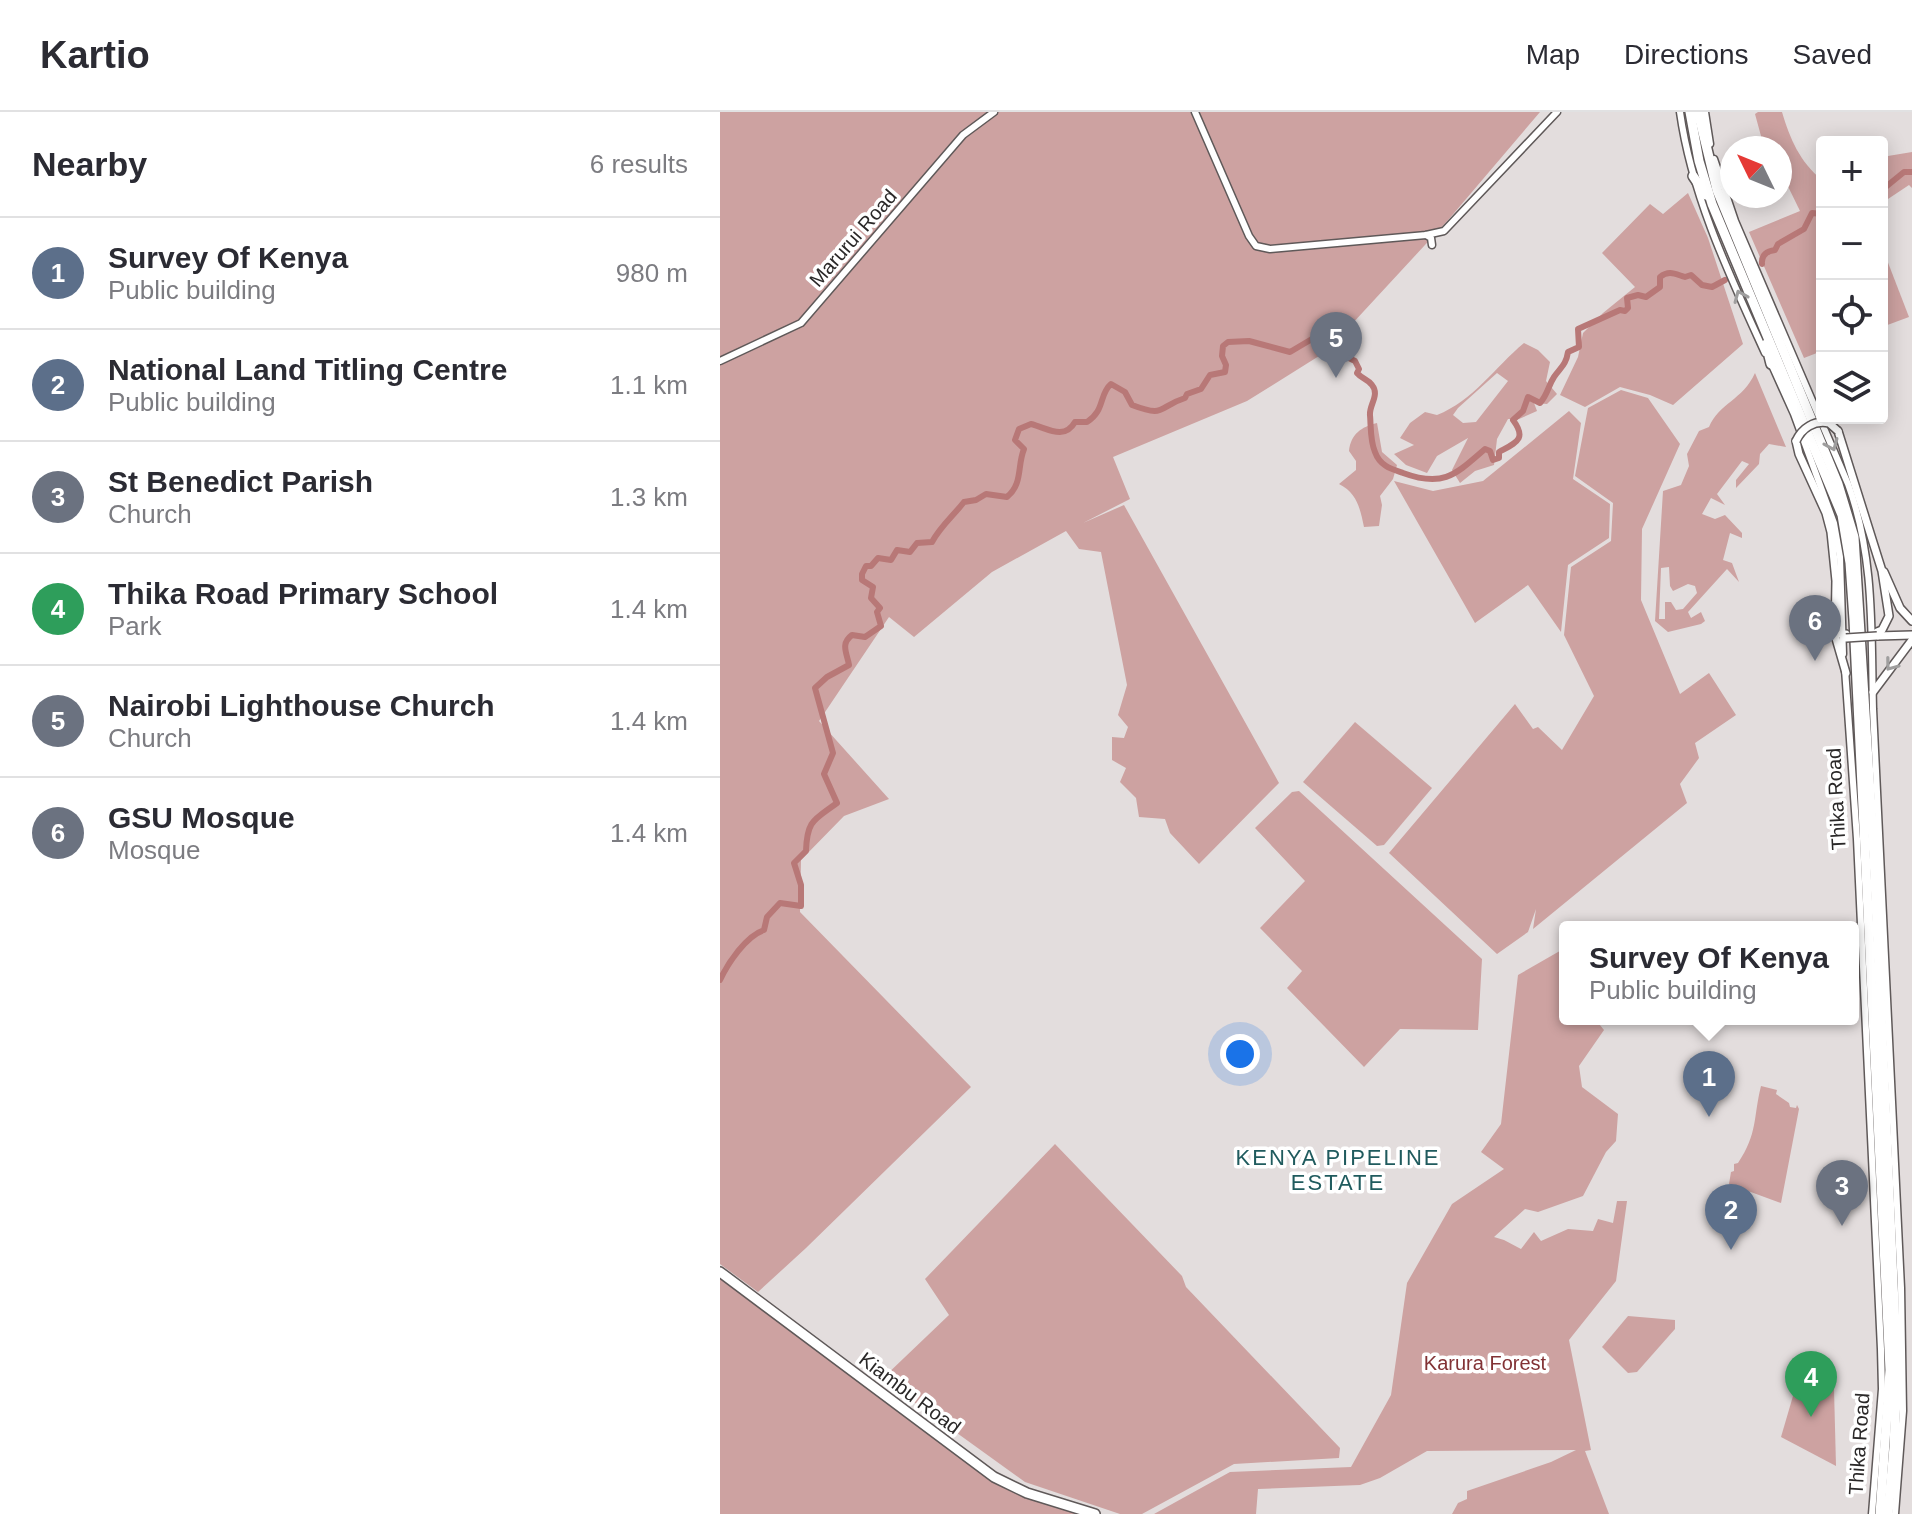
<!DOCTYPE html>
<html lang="en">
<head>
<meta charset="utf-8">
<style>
  :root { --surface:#fff; --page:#f2f2f3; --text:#2b2b33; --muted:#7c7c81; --line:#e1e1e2; --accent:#0b8043 }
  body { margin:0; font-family:Helvetica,sans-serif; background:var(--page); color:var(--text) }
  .controls { position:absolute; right:24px; top:24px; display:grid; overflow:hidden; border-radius:8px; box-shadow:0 4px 20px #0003 }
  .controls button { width:72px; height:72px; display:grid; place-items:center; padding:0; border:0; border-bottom:2px solid var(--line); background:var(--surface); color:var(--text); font:40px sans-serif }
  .compass { position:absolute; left:1000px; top:24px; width:72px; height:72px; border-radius:50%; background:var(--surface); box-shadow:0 4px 20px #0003; rotate:313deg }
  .you { position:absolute; left:520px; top:942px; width:28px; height:28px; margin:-20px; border:6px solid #fff; border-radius:50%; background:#1a73e8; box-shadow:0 0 0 12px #1a73e833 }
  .badge { display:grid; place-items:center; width:52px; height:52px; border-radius:50%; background:var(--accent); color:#fff; font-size:26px; font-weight:700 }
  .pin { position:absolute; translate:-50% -66px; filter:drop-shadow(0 2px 4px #0008) }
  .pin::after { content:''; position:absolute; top:42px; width:28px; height:24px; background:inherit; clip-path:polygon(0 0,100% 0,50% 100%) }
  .popup { position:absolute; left:839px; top:809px; width:300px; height:104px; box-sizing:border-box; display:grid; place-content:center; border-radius:8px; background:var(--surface); filter:drop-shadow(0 2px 6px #0005); font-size:26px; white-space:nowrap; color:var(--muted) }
  .popup b { font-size:30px; color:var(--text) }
  .popup::after { content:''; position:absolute; left:50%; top:100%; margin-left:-16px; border:16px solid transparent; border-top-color:var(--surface) }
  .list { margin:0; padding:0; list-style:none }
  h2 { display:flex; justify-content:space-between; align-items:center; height:104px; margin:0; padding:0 32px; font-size:34px }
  h2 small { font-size:26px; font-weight:400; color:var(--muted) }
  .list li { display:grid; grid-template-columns:52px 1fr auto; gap:24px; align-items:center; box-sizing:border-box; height:112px; padding:0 32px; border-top:2px solid var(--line) }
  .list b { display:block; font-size:30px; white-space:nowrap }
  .list p { margin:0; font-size:26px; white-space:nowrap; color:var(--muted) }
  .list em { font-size:26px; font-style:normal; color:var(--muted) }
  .icon { flex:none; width:44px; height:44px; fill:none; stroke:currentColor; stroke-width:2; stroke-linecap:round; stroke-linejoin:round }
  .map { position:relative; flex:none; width:1192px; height:1402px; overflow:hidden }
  header { display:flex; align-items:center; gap:48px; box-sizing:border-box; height:112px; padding:0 40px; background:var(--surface); border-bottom:2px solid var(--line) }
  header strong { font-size:38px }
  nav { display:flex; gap:44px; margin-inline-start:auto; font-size:28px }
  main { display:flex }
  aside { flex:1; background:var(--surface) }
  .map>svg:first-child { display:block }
</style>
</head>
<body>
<header>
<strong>Kartio</strong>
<nav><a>Map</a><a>Directions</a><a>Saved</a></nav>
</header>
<main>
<aside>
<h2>Nearby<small>6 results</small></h2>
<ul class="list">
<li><span class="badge" style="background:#5c6f8a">1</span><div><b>Survey Of Kenya</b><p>Public building</p></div><em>980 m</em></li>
<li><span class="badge" style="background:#5c6f8a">2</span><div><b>National Land Titling Centre</b><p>Public building</p></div><em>1.1 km</em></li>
<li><span class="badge" style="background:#6b7280">3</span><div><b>St Benedict Parish</b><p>Church</p></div><em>1.3 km</em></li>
<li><span class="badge" style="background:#2e9e5b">4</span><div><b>Thika Road Primary School</b><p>Park</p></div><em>1.4 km</em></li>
<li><span class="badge" style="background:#6b7280">5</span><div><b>Nairobi Lighthouse Church</b><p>Church</p></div><em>1.4 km</em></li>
<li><span class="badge" style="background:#6b7280">6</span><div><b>GSU Mosque</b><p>Mosque</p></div><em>1.4 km</em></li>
</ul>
</aside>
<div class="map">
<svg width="1192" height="1402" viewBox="0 0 1192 1402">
  <rect width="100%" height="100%" fill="#e3dddd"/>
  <g fill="#cda2a1" fill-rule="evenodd">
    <polygon points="0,0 820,0 729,107 607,239 527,289 393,345 410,387 363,411 404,393 559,671 479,752 450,721 445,707 419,705 416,686 400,670 406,656 392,648 392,625 404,626 408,615 398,603 407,573 381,440 359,437 346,419 272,460 194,525 169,505 99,609 169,687 124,704 81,748 80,800 251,975 86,1136 38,1180 0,1152"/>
    <path d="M1038,0h24c8,27 18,50 40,68v171l-18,7 -55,-126 51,-21 -20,-41v-22l-16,-1 -9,-33z"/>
    <polygon points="1192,40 1192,76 1189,73 1162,91 1162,45"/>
    <polygon points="968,81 988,126 1023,232 953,293 930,283 900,275 865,295 840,283 858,245 863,221 883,201 915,175 882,141 930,92 943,102"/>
    <polygon points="1162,135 1189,205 1162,215"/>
    <path d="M804,231l14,7 12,12 -4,19 11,13 -10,10 -13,-1 3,8 -18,8h-11l-11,20 -3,26 -19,6 -15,12 -8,-13 16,-32 -31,18 -10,17 -21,-8 -12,-11 20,-9 -14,-7 10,-15 15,-11 12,3c36,-14 58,-48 87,-72zM777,261l11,8 -32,41 -13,1 -10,-8 5,-7z"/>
    <path d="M1035,261l31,74 -17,-3 -9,10 -1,10 -23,24v-8l13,-16 -7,-3 -25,33 8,11 -14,-7 -9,16 13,5 10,-4 17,18v5l-12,-5 -7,27 9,3 7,19 -12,-13 -39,43 3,6 10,-6 4,9 -4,3 -33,8 -13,-11 8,-130 18,-6 8,-19 -2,-12 12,-23 10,-4c10,-24 34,-27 46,-54zM949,455l1,19 3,5 15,-7 7,2 2,7 -14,16 -7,1 -5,-8h-6v17h-6l2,-51z"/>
    <polygon points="901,278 928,286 960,332 922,417 921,488 960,582 989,561 1016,603 975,631 979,646 960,672 967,691 813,817 816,797 808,820 777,842 669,741 795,592 813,617 818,615 842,638 874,584 844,523 851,455 891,429 893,391 855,364 868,296"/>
    <polygon points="849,299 861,311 853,367 890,392 889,426 848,453 841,520 808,473 755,511 674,369 713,379 763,369"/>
    <path d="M657,311l5,29 15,13 -4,14 -13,17 2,9 -3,21 -15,1c-4,-19 -7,-34 -25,-43l17,-14v-9l-7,-10c2,-17 12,-24 28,-28z"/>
    <polygon points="635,610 712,676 664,733 657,734 583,670"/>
    <polygon points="579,679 762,847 758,918 680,917 644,955 567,876 582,859 540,816 585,769 535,716 572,680"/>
    <polygon points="845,836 845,907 875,907 884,918 859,954 862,975 898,1002 896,1029 886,1040 863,1084 818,1100 805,1097 774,1125 784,1128 801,1137 814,1120 821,1129 848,1117 873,1119 878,1107 893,1111 897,1089 907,1089 896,1169 849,1228 871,1338 865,1339 889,1402 732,1402 738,1391 747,1387 747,1379 831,1350 856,1338 707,1339 660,1366 640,1373 538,1377 536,1402 434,1402 510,1360 631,1355 671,1283 687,1171 732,1092 784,1057 761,1040 781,1012 798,863"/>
    <path d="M1041,974l16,4 -1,4 13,9 1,4 6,1 1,-3 2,4 -18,94 -52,-19 2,-12 3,-1v-7l4,-1c20,-30 15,-45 23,-77z"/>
    <polygon points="335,1032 462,1164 466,1175 620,1336 619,1346 514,1352 422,1402 400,1402 305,1370 162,1267 229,1203 205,1167"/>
    <polygon points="0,1161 269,1361 368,1402 0,1402"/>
    <polygon points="908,1204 955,1208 955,1217 917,1260 908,1261 882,1235"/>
    <polygon points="1087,1269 1114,1277 1116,1354 1061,1325 1073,1284"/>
  </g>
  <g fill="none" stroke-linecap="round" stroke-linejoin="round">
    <g stroke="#b87877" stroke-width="6">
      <polyline points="1162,78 1184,60 1192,60"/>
      <path d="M1042,152c-1,-9 5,-13 13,-14l3,-6 26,-15 8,-16 10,1"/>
      <path d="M617,240l18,9 4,8 -2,4c5,6 11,6 15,12 8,10 -3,20 -2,30 1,11 0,26 5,37 5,14 16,17 28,21 41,15 53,1 82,-24l5,2 3,9 6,-2v-6c18,-10 28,-13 14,-32l10,-9 5,-14 12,6c8,-9 8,-17 14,-26 7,-10 12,-12 14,-25l11,-5 -1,-18 42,-19 5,1 3,-3 -1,-10 11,-3 8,2 14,-10v-10c9,-7 15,-3 25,0l6,-2 11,10 10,2 13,-7"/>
      <path d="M0,868c8,-17 26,-44 44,-50l3,-13 13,-14 21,3v-21l-7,-22 12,-12c1,-31 8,-31 31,-48l-13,-29 9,-21 -18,-65 12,-11 22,-12c-2,-12 -9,-21 3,-30l13,2 16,-11 -4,-14 3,-4 -9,-10 2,-11 -11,-7v-6l4,-8h5l7,-8 13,2 6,-10 13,2 7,-9 15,-1c8,-15 21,-26 32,-40l12,-2 10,-6 21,3c16,-13 10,-31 17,-48l-9,-9 4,-11 12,-5c16,4 33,17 44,-2h12c18,-11 12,-28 24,-38l14,8 7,13c34,13 25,2 53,-7l2,-4 14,-5 9,-14 15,-3 1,-7 -4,-9 1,-10 5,-4 21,-1 41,11 27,-16 7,3 8,9"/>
    </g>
    <g stroke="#5f5959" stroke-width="9">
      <g id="secondary">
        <polyline points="475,0 529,124 536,134 550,137 706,123 724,119 837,0"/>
        <path d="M960,0c12,85 50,164 85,241"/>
        <polyline points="985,0 990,32"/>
        <path d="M994,47l21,62 113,263c27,74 23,148 25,225l28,579 2,123 -8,103"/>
        <polyline points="706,123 711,126 712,133"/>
        <polyline points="0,249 81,211 243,23 274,0"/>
        <polyline points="1051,251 1074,302 1114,411 1120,445 1123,542"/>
        <polyline points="1125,557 1137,727 1161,1237 1162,1277 1152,1402"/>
      </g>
    </g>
    <g stroke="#5f5959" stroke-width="10">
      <g id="primary">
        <polyline points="1118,319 1162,459 1169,504 1162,518 1157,520"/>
        <polyline points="1076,329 1079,342 1106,401 1111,420 1116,469 1115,523 1126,561"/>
        <polyline points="1164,460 1180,496 1192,509"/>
        <polyline points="1121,522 1126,522"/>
        <polyline points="1157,524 1192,523"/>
        <polyline points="1153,580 1192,528"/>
      </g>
    </g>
    <g stroke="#5f5959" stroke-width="12">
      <g id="highway">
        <polyline points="970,0 979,49 992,92 1122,403 1130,451 1134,508 1170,1258 1160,1402"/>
        <polyline points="978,0 997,78 1118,372 1134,425 1154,745 1177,1259 1174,1335 1168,1402"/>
        <polyline points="973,64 986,83"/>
        <polyline points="1046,232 1051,252"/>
        <polyline points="0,1160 274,1365 307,1381 375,1402"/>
      </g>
    </g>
    <use href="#secondary" stroke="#fff" stroke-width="6"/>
    <use href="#primary" stroke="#fff" stroke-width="7"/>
    <use href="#highway" stroke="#fff" stroke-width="9"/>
    <g stroke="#5f5959" stroke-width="10" stroke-linecap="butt">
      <g id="primary-bridge">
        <path d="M1076,329c6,-13 18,-21 33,-18l9,8"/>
        <polyline points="1126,526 1157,524"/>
      </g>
    </g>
    <use href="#primary-bridge" stroke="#fff" stroke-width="7"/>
  </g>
  <defs><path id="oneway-chevron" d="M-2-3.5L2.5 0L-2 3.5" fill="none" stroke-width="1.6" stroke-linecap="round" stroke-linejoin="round" transform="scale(2)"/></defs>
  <g stroke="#9f9e9e">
    <use href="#oneway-chevron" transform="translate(1020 184) rotate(-113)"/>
    <use href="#oneway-chevron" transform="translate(1112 333) rotate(67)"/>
    <use href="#oneway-chevron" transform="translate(1171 553) rotate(127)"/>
  </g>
  <g text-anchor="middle" stroke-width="7" stroke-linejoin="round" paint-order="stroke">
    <g font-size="20" fill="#2a2828" stroke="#fff">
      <text transform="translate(133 126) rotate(-49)" y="7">Marurui Road</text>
      <text transform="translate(1116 687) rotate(-93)" y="7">Thika Road</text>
      <text transform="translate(190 1281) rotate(37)" y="7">Kiambu Road</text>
      <text transform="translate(1139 1332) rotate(-86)" y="7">Thika Road</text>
    </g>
    <g font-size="20" fill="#823235" stroke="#fff">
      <text x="765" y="1258">Karura Forest</text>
    </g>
    <g font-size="22" letter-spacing="2" fill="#205b5e" stroke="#fff">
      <text x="618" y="1053">KENYA PIPELINE<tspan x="618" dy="25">ESTATE</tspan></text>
    </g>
  </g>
</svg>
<div class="controls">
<button>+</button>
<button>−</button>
<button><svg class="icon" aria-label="locate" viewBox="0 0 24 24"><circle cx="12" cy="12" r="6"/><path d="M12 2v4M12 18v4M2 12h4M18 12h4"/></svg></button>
<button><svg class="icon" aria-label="layers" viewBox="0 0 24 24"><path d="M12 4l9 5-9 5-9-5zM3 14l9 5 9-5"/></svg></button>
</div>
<svg class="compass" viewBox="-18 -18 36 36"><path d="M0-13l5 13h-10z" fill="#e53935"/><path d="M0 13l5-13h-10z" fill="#7c7c81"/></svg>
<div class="you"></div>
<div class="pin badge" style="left:989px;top:1005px;background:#5c6f8a">1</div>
<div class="popup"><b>Survey Of Kenya</b>Public building</div>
<div class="pin badge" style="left:1011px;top:1138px;background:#5c6f8a">2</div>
<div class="pin badge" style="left:1122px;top:1114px;background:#6b7280">3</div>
<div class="pin badge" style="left:1091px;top:1305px;background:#2e9e5b">4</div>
<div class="pin badge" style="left:616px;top:266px;background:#6b7280">5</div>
<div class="pin badge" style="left:1095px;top:549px;background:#6b7280">6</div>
</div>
</main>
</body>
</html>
